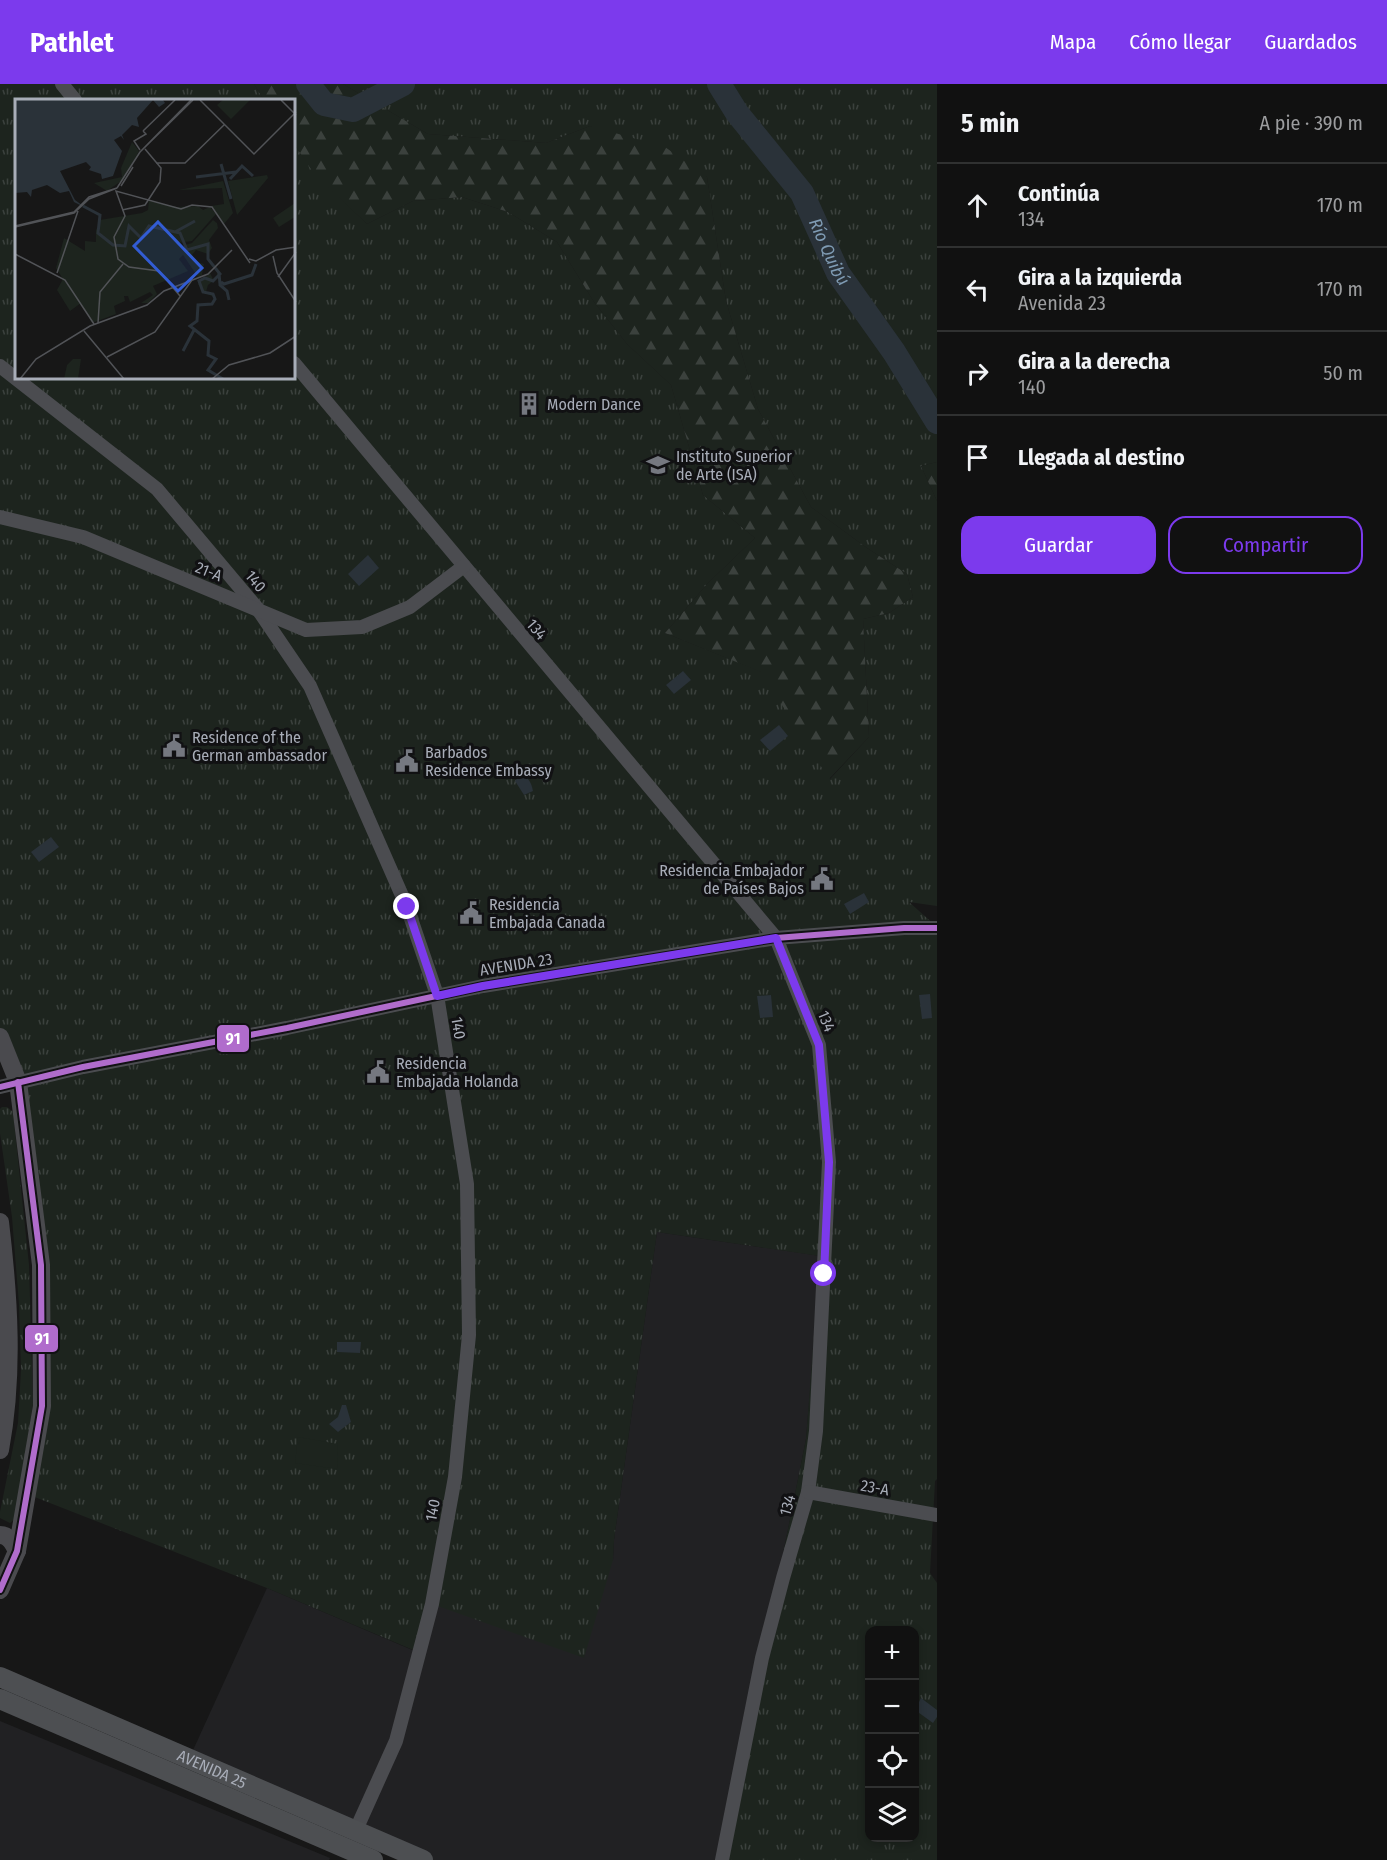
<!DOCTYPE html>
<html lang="es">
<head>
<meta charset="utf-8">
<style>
  :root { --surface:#111; --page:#1a1a1a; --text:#f1f3f6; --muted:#9c9d9f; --line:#303131; --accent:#7c3aed }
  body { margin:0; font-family:"Fira Sans Condensed",sans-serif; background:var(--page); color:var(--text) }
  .controls { position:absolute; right:18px; bottom:18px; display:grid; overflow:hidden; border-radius:12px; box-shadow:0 3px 9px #0003 }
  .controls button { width:54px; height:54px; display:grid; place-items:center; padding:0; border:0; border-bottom:2px solid var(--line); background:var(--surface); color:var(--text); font:30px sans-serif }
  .stop { position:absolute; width:18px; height:18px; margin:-14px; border:4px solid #7c3aed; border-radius:50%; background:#fff }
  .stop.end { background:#7c3aed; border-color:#fff; box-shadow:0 2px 6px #0008 }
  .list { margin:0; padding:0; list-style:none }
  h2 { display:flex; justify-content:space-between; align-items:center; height:78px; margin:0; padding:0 24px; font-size:26px }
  h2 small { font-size:20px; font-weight:400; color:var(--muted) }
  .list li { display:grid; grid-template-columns:39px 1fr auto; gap:18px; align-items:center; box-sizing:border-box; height:84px; padding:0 24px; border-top:2px solid var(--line) }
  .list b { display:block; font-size:22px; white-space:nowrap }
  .list p { margin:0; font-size:20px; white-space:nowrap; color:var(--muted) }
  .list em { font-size:20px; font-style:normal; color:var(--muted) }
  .actions { display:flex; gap:12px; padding:18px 24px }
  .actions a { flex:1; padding:14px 0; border:2px solid var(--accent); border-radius:18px; text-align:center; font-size:21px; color:var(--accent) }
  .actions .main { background:var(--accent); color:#fff }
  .icon { flex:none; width:33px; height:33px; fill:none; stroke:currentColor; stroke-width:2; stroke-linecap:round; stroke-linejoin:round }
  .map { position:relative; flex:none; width:937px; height:1776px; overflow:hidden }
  header { display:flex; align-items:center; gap:36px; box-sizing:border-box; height:84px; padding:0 30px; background:var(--accent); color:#fff }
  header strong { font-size:28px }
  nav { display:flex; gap:33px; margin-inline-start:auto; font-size:21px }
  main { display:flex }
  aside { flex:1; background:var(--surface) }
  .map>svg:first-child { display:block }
</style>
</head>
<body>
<header>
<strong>Pathlet</strong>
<nav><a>Mapa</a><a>Cómo llegar</a><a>Guardados</a></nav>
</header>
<main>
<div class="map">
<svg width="937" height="1776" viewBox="0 0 937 1776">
  <defs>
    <pattern id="grass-tufts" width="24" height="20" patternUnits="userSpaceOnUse" patternTransform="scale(1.5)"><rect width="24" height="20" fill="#1d241e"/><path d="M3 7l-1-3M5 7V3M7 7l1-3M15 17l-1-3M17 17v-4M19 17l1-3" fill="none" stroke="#3b413d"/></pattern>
    <pattern id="forest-firs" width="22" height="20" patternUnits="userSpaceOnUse" patternTransform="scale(1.5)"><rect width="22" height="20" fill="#1d241e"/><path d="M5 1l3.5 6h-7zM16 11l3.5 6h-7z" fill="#3b413d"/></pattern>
  </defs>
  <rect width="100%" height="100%" fill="#171717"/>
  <g fill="#212123">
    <polygon points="657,1148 821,1172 806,1355 722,1776 423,1776 189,1675 267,1504 417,1568 432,1520 613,1476 614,1456"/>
    <polygon points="0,1637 330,1774 329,1776 0,1776"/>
  </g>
  <g fill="url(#grass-tufts)" fill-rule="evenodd">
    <path d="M0,0h254l10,16h-248v278h278v-234l22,31 51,49 46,-23 49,-4 46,15 49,30 37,60 33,42 44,41 32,110 52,43 -47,45 -43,50 97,39 68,107 39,-42 -6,-118 26,-6 24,-16 -6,-23 -40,-26 -56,-41 -53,-98 -32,-108 -19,-124 -117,-51 -44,17 -118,-9 -85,-50h594v378l-16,4 16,35v405l-28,-4 28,25v552l-2,2 -5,92 7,10v277h-215l84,-421 14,-183 -163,-24 -43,308 -1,20 -29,98 -152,-54 -14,48 -151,-64 -240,-94 15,-88 -1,-141 -23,-183 -18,-45zM870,1546h44v208h-44z"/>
    <polygon points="2,1023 7,1023 13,1028 29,1181 33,1320 15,1435 10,1439 0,1434 0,1428 18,1339 21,1286 19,1220 12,1133 0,1049 0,1025"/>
  </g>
  <g fill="url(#forest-firs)">
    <polygon points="254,0 343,0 428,50 546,59 590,42 665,63 707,93 726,217 758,325 811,423 867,464 907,490 913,513 889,529 863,535 869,653 829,695 761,588 665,549 708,499 755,454 703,411 671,301 627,260 594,218 557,158 508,128 462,113 413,117 367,140 315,91 294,60 294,16 264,16"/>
    <polygon points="937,378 937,417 921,382"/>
  </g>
  <polygon fill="#1d241e" points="298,1353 338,1360 337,1385 295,1379"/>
  <g fill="#2a3239">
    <polygon points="368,471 379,484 359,502 348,490"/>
    <polygon points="683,587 691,596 674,610 666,601"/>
    <polygon points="779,641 788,652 770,667 760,656"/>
    <path d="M521,690c8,4 10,8 12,17l-9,4 -9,-14z"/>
    <polygon points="51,753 59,763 39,778 31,768"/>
    <polygon points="864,809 869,818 850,830 844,820"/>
    <polygon points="930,910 932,934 922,935 919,911"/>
    <polygon points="771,911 773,933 760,934 757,912"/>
    <polygon points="337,1258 361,1258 360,1269 337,1268"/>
    <polygon points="342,1321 346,1321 351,1338 338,1348 329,1340 338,1333"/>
    <polygon points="921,1614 937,1626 937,1633 933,1639 915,1626"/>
  </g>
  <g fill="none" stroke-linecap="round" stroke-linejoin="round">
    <g stroke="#2a3239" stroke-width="24">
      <polyline points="308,0 324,20 353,26 403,0"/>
      <path id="s1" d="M719,0l18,29 65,80 36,80 56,79 43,70"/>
    </g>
    <g stroke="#4b4c50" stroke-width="14">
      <polyline points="62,0 75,16"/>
      <polyline points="294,279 776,854 819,961 829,1078 816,1347 808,1408 783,1494 762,1574 722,1776"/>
      <polyline points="0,282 157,405 257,524 310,602 407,823 437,911 467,1100 469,1251 455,1393 432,1520 396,1657 355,1748"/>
      <polyline points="0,433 83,453 306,546 362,543 410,523 464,482"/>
      <polyline points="0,1003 83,983 287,944 483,902 776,854 904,844 937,844"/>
      <polyline points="808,1408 937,1431"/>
    </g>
    <g stroke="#4a4a4e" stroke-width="18">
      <polyline points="0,953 18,998 41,1181 42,1322 17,1467 0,1506"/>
      <path d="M0,1138c9,76 14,153 0,228"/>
      <path d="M0,1451c9,0 13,8 17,16"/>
    </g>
    <g stroke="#4d4f52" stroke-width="20">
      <path id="s2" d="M0,1593l423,183"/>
      <polyline points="0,1615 373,1776"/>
    </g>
    <g stroke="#111113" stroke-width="10">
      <g id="bus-1">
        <polyline points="0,1003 83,983 287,944 483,902 776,854 904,844 937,844"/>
        <polyline points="0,1506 17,1467 42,1322 41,1181 18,998"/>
      </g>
    </g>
    <use href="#bus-1" stroke="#b06ccc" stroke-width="6"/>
  </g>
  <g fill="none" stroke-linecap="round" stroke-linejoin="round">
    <polyline stroke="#7c3aed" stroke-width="8" points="407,823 437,912 483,902 776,854 819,961 829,1078 824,1190"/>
  </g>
  <defs>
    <g id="building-bare" transform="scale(1.8)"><path d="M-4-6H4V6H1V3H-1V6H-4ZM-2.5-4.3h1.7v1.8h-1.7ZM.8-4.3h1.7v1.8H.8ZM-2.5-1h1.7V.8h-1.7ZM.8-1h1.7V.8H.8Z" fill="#757880" stroke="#111113" stroke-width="2.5" paint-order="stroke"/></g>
    <g id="university-bare" transform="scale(1.8)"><path d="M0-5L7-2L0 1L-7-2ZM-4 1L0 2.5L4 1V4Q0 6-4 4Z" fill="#757880" stroke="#111113" stroke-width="2.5" paint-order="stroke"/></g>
    <g id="civic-bare" transform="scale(1.8)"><path d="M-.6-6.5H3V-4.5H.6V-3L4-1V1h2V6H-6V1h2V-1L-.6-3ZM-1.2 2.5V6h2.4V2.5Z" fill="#757880" stroke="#111113" stroke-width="2.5" paint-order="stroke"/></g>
  </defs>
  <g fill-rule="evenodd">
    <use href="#building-bare" x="529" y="320"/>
    <use href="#university-bare" x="658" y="381"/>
    <use href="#civic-bare" x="174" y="662"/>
    <use href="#civic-bare" x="407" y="677"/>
    <use href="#civic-bare" x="822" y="795"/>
    <use href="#civic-bare" x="471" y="829"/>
    <use href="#civic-bare" x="378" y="988"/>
  </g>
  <g text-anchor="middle" stroke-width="6" stroke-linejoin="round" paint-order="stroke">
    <g font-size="16" fill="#a8adb8" stroke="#111113" text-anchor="start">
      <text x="547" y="326">Modern Dance</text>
      <text x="676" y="378">Instituto Superior<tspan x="676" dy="18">de Arte (ISA)</tspan></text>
      <text x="192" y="659">Residence of the<tspan x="192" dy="18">German ambassador</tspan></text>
      <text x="425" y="674">Barbados<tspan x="425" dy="18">Residence Embassy</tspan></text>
      <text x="804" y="792" text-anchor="end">Residencia Embajador<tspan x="804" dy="18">de Países Bajos</tspan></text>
      <text x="489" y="826">Residencia<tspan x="489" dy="18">Embajada Canada</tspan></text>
      <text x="396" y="985">Residencia<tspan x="396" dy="18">Embajada Holanda</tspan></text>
    </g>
    <g font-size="16" fill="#a8adb8" stroke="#111113">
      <text transform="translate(209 487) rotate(22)" y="6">21-A</text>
      <text transform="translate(256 497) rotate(50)" y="6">140</text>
      <text transform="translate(537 545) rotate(50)" y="6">134</text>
      <text transform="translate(516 880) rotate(-9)" y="6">AVENIDA 23</text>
      <text transform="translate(827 937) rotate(68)" y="6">134</text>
      <text transform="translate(459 944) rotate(81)" y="6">140</text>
      <text transform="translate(875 1403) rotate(10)" y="6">23-A</text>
      <text transform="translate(787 1421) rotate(-74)" y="6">134</text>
      <text transform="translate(432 1426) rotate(-80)" y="6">140</text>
      <text dy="6" stroke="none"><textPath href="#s2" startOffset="231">AVENIDA 25</textPath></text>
    </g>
    <g font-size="18" font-style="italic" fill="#7f9bb3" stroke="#111113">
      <text dy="6" stroke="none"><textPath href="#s1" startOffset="202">Río Quibú</textPath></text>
    </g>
  </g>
  <g transform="translate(15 15)">
    <rect width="280" height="280" fill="#171717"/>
    <path d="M252,76l1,3 -31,37 -9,-34zM208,82l10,32 -9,11 -13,-18 13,-2 -2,-16 -43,2zM134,102l28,6 21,-1 5,4 7,-3 6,7 -24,27 -14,2 10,8 8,-3 -8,1 -3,-4 7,-2 21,-23 4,3 1,5 -9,12 3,8 -4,6 -12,-4 -4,5 2,6 10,3 -2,11 -4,2 -15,-22 -4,4 9,12 -35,15 4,8 -9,9h-7l12,-8 -3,-3 -20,10 -2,-6h-4l1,5 -11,5 2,8 -24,9 -11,-20 -11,8 -13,-21 6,-11 -7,-11 8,-30 21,13v-10l11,1v-14l3,7 14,10v-6v5l-13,-11v-13l42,-7 6,-3zM58,260h8l-3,20h-14l3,-14z" fill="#1d241e"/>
    <path d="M202,168l3,9 -12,9 -2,7 7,2 3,4 -13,-6 -5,-8 12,-11 3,6 4,-3z" fill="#1d241e"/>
    <path d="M208,1h27l-19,19 -14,-14zM117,43l7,9 -15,28 -17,12 -13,-8 28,-6 -1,-9z" fill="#1d241e"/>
    <path d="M280,104v14l-16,10 -6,-9z" fill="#1d241e"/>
    <path d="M0,1h148l2,3 -6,4 -6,-7 -16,18 2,9 -7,-2 -10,10 2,5 -3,-4 -7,4 8,11 -9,25 -11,3 -1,-5 -12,-4 2,-3 -5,-5 -26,9 15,29 11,8 -12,-6 -5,-11 -9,2 -13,-8 -15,5 -1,7 -4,-5 -12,1z" fill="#2a3239"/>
    <path fill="none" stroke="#2a3239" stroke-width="3" d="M206,65l10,35M181,78l40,-5M215,80l12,-13 11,10M68,107l17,9 -2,18 15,12 12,1 4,-20 12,12 8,-12 31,7 7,17 21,-6v15l12,15 -7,7 -8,-3 -6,3 4,11 10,2 2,5 -3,5 -14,1 -1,16 -7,5 19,15 -1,14 8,4 -8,11 15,9M160,133l20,-11M204,173l1,13 7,6 2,9M206,183l3,2 28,-9 4,-11M168,252l11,-21"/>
    <path fill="none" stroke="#515357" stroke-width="1.5" d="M176,1l-51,52 53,-52M185,1l54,54 42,-42M266,1l15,15M128,32l32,-31M125,51l-6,-9 12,-7 -3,-3M141,64h29l40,-39M106,87l12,-19M102,89l23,-36M107,111l23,-5 15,-23 1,-14 -16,-19M0,127l59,-14 15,-15 28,-9 -28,11 -15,14 -59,14M0,155l50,26 29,44M258,157l4,17 19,29M234,160l7,2 20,-11 20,-3M42,174l21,-62M263,178l18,-25M165,197l-21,-25 -30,-4 -11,-8 -4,-22 11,-21 -9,-25 65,18 11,-4 20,2 38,56M83,224l2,-31 23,-28M69,232l40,48M92,258l48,-25 37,-52M5,280l16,-20 54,-33 57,-21 17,-14 44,-17 24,-24M197,280l17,-14 41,-12 26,-17"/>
    <path fill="#325cd3" fill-opacity="0.15" stroke="#325cd3" stroke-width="3" d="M143,123l44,46 -24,23 -44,-45z"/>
    <rect width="280" height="280" fill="none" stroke="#a8adb8" stroke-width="3"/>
  </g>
  <g stroke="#111113" stroke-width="2">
    <rect x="216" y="940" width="34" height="29" rx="6" fill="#b06ccc"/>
    <rect x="24" y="1240" width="35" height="29" rx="6" fill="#b06ccc"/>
  </g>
  <g font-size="16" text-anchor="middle" font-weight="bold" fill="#fff">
    <text x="233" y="960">91</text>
    <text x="42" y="1260">91</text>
  </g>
</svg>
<div class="controls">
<button>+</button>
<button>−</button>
<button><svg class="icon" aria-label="locate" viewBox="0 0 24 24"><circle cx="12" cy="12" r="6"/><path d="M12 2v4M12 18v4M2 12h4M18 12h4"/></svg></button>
<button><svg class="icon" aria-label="layers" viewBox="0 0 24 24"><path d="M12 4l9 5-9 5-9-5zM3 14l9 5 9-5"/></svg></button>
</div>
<div class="stop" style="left:824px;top:1190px"></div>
<div class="stop end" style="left:407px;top:823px"></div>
</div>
<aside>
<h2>5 min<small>A pie · 390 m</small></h2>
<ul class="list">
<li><svg class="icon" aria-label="ahead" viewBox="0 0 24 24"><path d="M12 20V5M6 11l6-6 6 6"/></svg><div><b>Continúa</b><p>134</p></div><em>170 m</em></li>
<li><svg class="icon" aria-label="left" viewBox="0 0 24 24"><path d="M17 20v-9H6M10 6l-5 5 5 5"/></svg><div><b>Gira a la izquierda</b><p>Avenida 23</p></div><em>170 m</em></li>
<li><svg class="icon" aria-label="right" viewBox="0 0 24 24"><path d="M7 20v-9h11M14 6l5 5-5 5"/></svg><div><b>Gira a la derecha</b><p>140</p></div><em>50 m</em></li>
<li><svg class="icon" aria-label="arrive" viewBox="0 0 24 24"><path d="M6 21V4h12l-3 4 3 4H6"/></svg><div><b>Llegada al destino</b></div></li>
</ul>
<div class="actions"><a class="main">Guardar</a><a>Compartir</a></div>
</aside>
</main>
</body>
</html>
